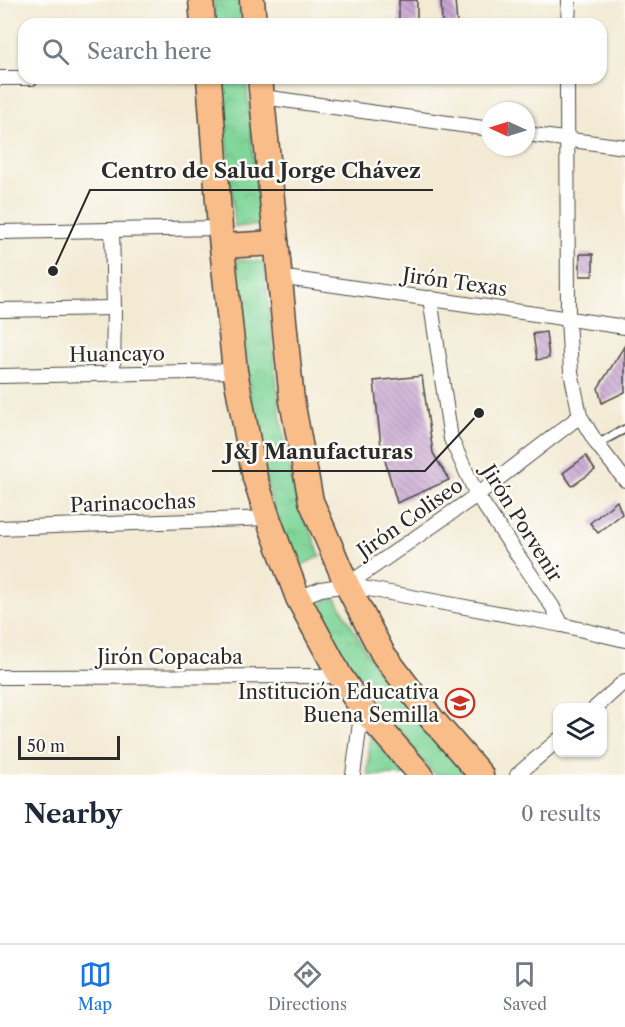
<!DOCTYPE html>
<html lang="en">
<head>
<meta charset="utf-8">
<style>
  :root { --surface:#fff; --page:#f6f6f7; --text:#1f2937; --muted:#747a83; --line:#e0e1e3; --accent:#1a73e8 }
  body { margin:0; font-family:"Libre Caslon Text",serif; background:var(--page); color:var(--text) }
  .controls { position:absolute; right:18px; bottom:18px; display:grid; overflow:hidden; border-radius:12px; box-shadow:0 2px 4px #0004 }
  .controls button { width:54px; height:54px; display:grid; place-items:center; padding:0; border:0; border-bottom:2px solid var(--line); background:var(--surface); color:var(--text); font:30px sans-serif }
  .compass { position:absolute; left:481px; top:102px; width:54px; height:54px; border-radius:50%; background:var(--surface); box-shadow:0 2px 4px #0004; rotate:274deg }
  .scale { position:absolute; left:18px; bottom:15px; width:102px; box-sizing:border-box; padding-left:6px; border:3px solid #2b2b2b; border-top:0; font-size:16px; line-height:21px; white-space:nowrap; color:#2b2b2b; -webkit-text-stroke:4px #fdfcf7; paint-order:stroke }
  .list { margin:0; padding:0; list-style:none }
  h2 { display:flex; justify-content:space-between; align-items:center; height:78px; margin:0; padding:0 24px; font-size:26px }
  h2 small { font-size:20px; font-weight:400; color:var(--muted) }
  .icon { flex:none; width:33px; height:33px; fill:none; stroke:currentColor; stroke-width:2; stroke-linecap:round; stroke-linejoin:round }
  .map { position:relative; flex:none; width:625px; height:775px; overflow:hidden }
  .search { position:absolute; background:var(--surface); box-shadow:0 2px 4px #0004; left:18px; right:18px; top:18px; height:66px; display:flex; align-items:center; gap:15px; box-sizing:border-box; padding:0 21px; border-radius:18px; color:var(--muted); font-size:22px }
  .sheet { height:168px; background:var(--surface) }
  nav { display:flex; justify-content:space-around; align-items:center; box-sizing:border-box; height:84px; border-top:2px solid var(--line); background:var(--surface); font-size:16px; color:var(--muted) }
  nav a { display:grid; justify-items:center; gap:3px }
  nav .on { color:var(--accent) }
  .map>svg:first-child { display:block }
</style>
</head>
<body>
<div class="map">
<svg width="625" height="775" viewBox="0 0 625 775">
  <defs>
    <pattern id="park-crowns" width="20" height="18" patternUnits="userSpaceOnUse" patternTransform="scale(1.5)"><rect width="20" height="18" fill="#81d69a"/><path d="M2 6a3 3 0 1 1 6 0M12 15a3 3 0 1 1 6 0" fill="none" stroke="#70b885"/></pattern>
    <pattern id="building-back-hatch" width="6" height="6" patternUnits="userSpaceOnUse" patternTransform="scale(1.5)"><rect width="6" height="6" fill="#c8a5d1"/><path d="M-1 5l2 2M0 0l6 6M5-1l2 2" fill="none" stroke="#a387aa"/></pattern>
  </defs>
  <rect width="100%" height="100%" fill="#fdfcf7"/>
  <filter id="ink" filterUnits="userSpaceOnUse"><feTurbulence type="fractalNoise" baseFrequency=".0167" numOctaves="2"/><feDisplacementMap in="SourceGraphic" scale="12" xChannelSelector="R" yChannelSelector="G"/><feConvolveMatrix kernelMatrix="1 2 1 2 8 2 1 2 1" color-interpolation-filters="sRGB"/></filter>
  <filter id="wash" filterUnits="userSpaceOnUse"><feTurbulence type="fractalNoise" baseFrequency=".008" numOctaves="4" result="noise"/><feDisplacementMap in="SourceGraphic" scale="24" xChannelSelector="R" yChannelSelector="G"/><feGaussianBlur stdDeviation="1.35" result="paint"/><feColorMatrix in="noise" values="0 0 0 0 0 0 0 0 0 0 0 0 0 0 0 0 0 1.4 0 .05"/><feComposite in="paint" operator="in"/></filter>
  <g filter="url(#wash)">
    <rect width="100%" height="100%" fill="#f3ead4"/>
    <g fill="url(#park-crowns)" stroke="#568062" stroke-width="1.5">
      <polygon points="213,0 239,0 241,24 216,24"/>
      <polygon points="221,78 246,78 260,225 235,227"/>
      <path d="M237,260l27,2 16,152 13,70 27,72 -24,12c-8,-23 -18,-46 -25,-69 -22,-76 -27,-161 -34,-239z"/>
      <polygon points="334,595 381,678 432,738 467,775 436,775 408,745 356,680 313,610"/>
      <polygon points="370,735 406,775 368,775"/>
    </g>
    <g id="blocks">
      <g fill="url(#building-back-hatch)">
        <rect x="399" y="0" width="18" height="24"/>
        <polygon points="441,0 455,0 457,24 442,24"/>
        <rect x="580" y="254" width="13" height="22"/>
        <polygon points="546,332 549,358 537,360 533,334"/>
        <polygon points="625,345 625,392 602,403 598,388"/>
        <polygon points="422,376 433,453 449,480 397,503 381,446 374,381"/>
        <polygon points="586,456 595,470 572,486 563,473"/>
        <polygon points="617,501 622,514 598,533 590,523"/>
      </g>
    </g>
  </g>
  <g filter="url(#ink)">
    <use href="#blocks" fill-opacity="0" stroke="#494844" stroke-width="1.5"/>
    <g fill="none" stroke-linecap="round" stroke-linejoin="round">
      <g stroke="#494844" stroke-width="10">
        <polyline id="service" points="597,444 625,429"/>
      </g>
      <g stroke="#494844" stroke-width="16">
        <g id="minor">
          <polyline points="568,24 569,0"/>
          <polyline points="0,78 32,78"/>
          <polyline points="567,78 568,318 571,372 580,416 597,444 625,480"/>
          <polyline points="263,97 490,129"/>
          <polyline points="526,134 625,147"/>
          <polyline points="112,230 114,308 113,373"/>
          <polyline points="0,232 220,228"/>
          <polyline points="279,277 625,327"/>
          <polyline points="430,298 451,439 477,495 552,606 562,625"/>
          <polyline points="0,310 114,308"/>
          <polyline points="0,376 235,371"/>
          <polyline points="0,528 268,518"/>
          <polyline points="347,585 477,495 580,416"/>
          <polyline points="298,598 321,589 347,585 562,625 625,640"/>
          <polyline points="0,677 340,676"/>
          <polyline points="595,708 625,681"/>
          <polyline points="353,775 362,708"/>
          <polyline points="517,775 558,740"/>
        </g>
      </g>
      <g stroke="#494844" stroke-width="27">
        <g id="trunk">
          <polyline points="201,0 203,24"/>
          <polyline points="252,0 254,24"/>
          <polyline points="209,78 220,228 235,371 255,478 268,518 298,598 340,676 362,708 421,775"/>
          <polyline points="260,78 292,401 311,501 347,585 383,654 432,719 481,775"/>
          <polyline points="222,246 276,243"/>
        </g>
      </g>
      <use href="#service" stroke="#fff" stroke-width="7"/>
      <use href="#minor" stroke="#fff" stroke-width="14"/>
      <use href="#trunk" stroke="#f8bd89" stroke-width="24"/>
    </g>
  </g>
  <defs>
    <g id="school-ring" transform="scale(1.5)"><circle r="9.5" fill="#fdfcf7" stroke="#c8321e" stroke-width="1.5"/><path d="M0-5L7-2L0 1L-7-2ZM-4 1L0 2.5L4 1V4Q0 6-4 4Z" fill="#c8321e"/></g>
  </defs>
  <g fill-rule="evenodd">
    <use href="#school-ring" x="460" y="703"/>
  </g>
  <g text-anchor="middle" stroke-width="5" stroke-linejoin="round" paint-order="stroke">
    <g font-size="20" fill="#2b2b2b" stroke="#fdfcf7">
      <text transform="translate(455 282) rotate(8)" y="7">Jirón Texas</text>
      <text transform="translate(117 354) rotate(-1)" y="7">Huancayo</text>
      <text transform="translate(133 503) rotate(-2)" y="7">Parinacochas</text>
      <text transform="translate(410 518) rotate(-35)" y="7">Jirón Coliseo</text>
      <text transform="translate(522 523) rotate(58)" y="7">Jirón Porvenir</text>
      <text x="170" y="664">Jirón Copacaba</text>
    </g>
    <g font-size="20" fill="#2b2b2b" stroke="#fdfcf7" text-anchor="end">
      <text x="439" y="699">Institución Educativa<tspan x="439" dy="23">Buena Semilla</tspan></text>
    </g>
  </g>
  <path fill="none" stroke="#2b2b2b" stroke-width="2" d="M53 271L90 190H433M479 413L425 471H212"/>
  <g fill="#2b2b2b" stroke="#fdfcf7" stroke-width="2">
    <circle cx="53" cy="271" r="6"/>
    <circle cx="479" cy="413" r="6"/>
  </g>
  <g font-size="21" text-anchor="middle" font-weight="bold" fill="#2b2b2b" stroke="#fdfcf7" stroke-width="5" stroke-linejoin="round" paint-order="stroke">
    <text x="261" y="178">Centro de Salud Jorge Chávez</text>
    <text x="319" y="459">J&amp;J Manufacturas</text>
  </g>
</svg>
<div class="controls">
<button><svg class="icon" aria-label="layers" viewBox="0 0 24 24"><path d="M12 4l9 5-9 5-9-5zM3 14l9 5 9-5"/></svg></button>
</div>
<svg class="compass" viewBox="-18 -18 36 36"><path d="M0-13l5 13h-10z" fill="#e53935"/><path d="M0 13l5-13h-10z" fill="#747a83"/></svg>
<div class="scale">50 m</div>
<div class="search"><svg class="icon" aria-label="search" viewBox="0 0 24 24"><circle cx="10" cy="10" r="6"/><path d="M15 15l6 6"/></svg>Search here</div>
</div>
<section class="sheet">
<h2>Nearby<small>0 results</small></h2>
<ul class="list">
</ul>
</section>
<nav>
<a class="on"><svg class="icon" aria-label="map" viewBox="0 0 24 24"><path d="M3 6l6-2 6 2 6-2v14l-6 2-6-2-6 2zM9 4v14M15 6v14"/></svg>Map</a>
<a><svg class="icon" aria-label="directions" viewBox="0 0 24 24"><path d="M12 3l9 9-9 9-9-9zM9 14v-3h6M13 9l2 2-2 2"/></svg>Directions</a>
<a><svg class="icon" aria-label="saved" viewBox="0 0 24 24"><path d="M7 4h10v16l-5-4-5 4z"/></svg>Saved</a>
</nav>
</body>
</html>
